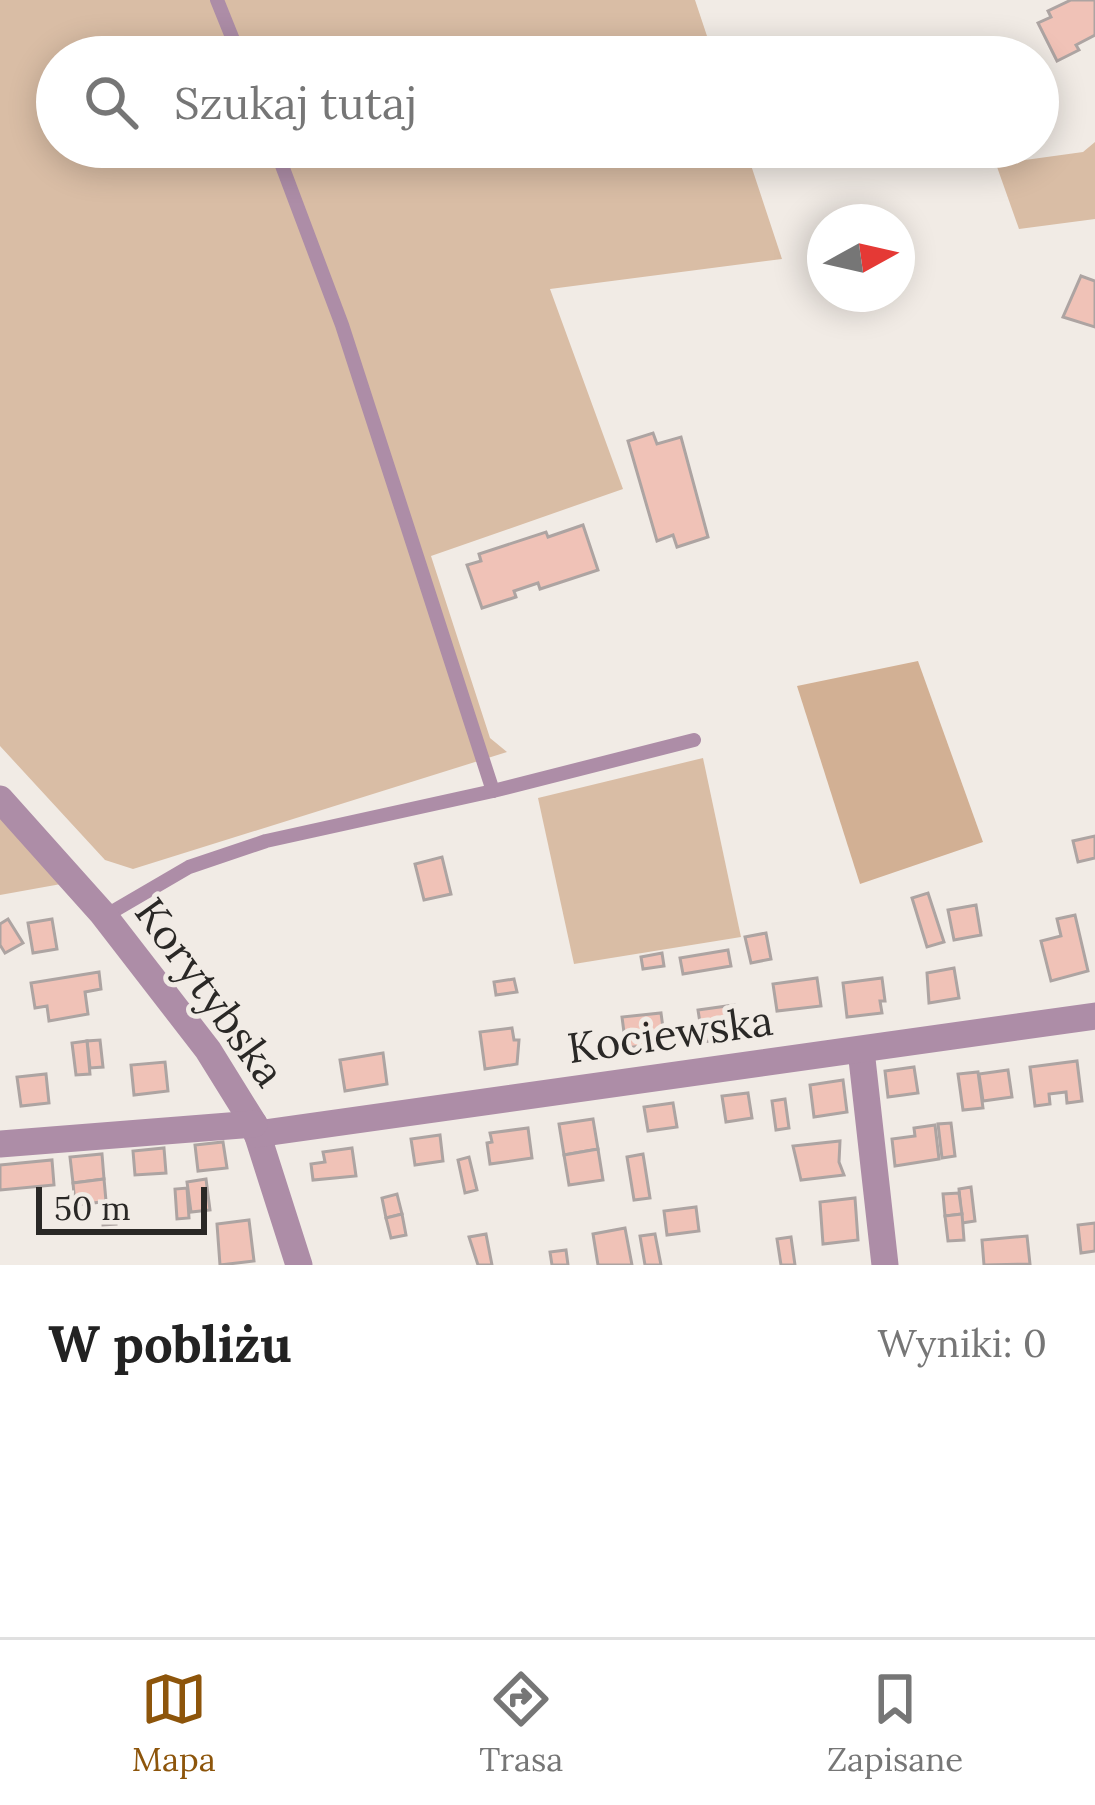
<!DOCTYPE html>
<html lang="pl">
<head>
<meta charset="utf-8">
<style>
  :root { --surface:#fff; --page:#f6f6f6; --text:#222; --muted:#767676; --line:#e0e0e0; --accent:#8d550b }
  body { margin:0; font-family:Lora,serif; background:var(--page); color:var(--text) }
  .compass { position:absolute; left:807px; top:204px; width:108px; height:108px; border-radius:50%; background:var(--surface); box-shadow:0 6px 30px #0003; rotate:82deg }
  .scale { position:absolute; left:36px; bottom:30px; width:171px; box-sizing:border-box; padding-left:12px; border:6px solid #2a2826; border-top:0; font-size:33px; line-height:42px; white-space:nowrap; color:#2a2826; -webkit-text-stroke:9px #f1ebe5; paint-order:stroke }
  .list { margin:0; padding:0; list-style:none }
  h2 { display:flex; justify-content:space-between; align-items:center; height:156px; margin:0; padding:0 48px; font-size:51px }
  h2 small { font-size:39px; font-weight:400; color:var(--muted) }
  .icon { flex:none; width:66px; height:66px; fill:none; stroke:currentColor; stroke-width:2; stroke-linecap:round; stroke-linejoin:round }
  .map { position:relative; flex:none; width:1095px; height:1265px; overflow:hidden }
  .search { position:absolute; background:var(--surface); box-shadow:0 6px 30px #0003; left:36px; right:36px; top:36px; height:132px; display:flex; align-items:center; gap:30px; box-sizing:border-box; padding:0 42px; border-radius:66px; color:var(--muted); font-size:45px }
  .sheet { height:372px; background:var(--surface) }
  nav { display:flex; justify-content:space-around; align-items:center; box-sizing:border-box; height:168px; border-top:3px solid var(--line); background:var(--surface); font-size:33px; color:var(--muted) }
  nav a { display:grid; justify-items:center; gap:6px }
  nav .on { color:var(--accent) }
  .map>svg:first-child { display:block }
</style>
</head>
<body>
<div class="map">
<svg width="1095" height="1265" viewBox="0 0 1095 1265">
  <rect width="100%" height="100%" fill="#f1ebe5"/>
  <g fill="#d9bda5">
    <polygon points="0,0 695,0 714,57 57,57 57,147 745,147 782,259 550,289 623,489 431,556 490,738 507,752 133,869 105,860 0,746"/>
    <polygon points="1095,142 1095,219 1019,229 996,164 1083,152"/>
    <polygon points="703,758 741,937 574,964 538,798"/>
    <polygon points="0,818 61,884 0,895"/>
  </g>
  <polygon fill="#d2b094" points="918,661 983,842 860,884 797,686"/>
  <g fill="#f0c2b7" stroke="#ada4a2" stroke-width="3">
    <polygon points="1071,0 1095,0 1095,35 1076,45 1079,50 1057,61 1038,23 1051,17 1048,11"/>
    <polygon points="1081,276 1095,281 1095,327 1063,317"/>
    <polygon points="653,433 657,444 681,437 708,537 677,547 673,535 657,541 628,441"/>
    <polygon points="583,525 598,570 540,589 538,583 514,591 516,597 482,608 467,565 481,561 479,554 546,532 548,537"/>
    <polygon points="1095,836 1095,858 1078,862 1073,841"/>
    <polygon points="442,857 451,894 424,900 415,864"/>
    <polygon points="928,893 944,942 927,947 912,898"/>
    <polygon points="976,905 981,935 954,940 948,910"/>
    <polygon points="1075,915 1088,971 1051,981 1041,941 1061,936 1057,919"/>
    <polygon points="8,919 23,943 5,953 0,945 0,924"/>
    <polygon points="52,919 57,949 33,953 28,923"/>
    <polygon points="766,933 771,959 751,963 745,937"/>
    <polygon points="728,950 731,966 683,974 680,958"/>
    <polygon points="662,953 664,966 643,969 641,957"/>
    <polygon points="954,968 959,998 929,1003 927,973"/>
    <polygon points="99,972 101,989 85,992 88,1014 49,1021 47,1006 35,1008 31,983"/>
    <polygon points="817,978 821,1006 777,1011 773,984"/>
    <polygon points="882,978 885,1001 880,1001 882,1013 847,1017 843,983"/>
    <polygon points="514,979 517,992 496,995 494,982"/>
    <polygon points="734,1005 739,1037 703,1042 698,1010"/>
    <polygon points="661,1013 665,1043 626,1048 622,1017"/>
    <polygon points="512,1028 514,1040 519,1040 517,1064 485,1069 480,1032"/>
    <polygon points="100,1040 103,1067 90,1068 87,1041"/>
    <polygon points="87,1041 90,1074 76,1075 72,1043"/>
    <polygon points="383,1053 387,1084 345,1091 340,1060"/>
    <polygon points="1077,1061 1082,1101 1067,1103 1066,1092 1049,1094 1050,1104 1035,1106 1030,1067"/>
    <polygon points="165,1062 168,1091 134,1095 131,1065"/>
    <polygon points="914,1067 918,1093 888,1097 885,1071"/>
    <polygon points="1008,1070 1012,1097 983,1101 979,1074"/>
    <polygon points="978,1072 983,1108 963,1110 958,1074"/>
    <polygon points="46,1074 49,1103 21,1106 17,1077"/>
    <polygon points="843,1080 847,1112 814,1117 810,1085"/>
    <polygon points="748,1093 752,1118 726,1122 722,1096"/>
    <polygon points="785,1099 789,1128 776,1130 772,1101"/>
    <polygon points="673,1103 677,1127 648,1131 644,1107"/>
    <polygon points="593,1119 598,1149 564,1155 559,1124"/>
    <polygon points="951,1123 955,1156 942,1158 938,1124"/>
    <polygon points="935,1125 939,1159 895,1166 892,1139 915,1136 914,1128"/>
    <polygon points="528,1128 532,1158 490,1164 487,1143 492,1142 490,1133"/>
    <polygon points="440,1135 443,1161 415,1165 411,1139"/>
    <polygon points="840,1141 839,1162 844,1175 801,1180 793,1146"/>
    <polygon points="223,1142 227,1168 198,1171 195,1145"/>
    <polygon points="164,1148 166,1173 135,1175 133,1151"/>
    <polygon points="352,1148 356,1176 313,1180 311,1164 325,1162 323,1152"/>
    <polygon points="598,1149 603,1180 569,1185 564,1155"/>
    <polygon points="102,1154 104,1179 73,1183 70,1157"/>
    <polygon points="643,1154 650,1198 634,1200 627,1157"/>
    <polygon points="469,1157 477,1190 465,1193 458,1160"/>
    <polygon points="52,1160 54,1185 0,1190 0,1165"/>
    <polygon points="104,1179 106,1201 114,1204 116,1224 103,1225 102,1202 75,1205 73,1183"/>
    <polygon points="206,1179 210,1210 191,1212 187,1182"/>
    <polygon points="971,1187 975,1221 962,1223 959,1189"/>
    <polygon points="187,1188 189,1218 177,1219 175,1189"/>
    <polygon points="959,1193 962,1214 945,1216 943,1194"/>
    <polygon points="397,1194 402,1214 386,1218 382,1198"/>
    <polygon points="855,1198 858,1240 823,1244 820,1202"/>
    <polygon points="696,1207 699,1231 667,1235 664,1211"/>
    <polygon points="402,1214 406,1235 391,1238 386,1218"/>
    <polygon points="962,1214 964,1240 948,1241 945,1216"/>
    <polygon points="249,1220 254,1261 220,1265 217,1224"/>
    <polygon points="1095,1223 1095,1251 1081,1253 1078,1225"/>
    <polygon points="625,1228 632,1265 598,1265 593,1234"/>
    <polygon points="486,1234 492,1265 478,1265 469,1237"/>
    <polygon points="655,1234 661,1265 645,1265 640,1236"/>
    <polygon points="1027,1236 1030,1264 984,1265 982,1240"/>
    <polygon points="791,1237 795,1265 781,1265 777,1239"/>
    <polygon points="566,1250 568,1265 552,1265 550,1252"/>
  </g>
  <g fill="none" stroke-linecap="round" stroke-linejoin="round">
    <g stroke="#ad8da7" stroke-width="14">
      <polyline points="217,0 240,57"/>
      <polyline points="275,147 342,325 493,791"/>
      <polyline points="105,916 189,867 266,841 493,791 694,740"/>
    </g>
    <g stroke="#ad8da7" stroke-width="27">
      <polyline points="0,799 102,913 208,1050 254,1124 299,1265"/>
      <polyline points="861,1050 885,1265"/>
      <polyline points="257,1134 1095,1016"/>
      <polyline points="0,1144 254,1124"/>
    </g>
  </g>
  <g text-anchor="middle" stroke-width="10" stroke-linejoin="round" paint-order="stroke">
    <g font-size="42" fill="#2a2826" stroke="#f1ebe5">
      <text transform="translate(210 992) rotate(54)" y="15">Korytybska</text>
      <text transform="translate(670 1034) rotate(-8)" y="15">Kociewska</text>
    </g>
  </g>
</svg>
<svg class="compass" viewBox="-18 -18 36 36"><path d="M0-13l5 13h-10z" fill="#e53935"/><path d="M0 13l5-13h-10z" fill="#767676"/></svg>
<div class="scale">50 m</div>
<div class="search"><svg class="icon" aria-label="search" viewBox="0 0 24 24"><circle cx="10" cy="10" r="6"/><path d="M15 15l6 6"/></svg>Szukaj tutaj</div>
</div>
<section class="sheet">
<h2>W pobliżu<small>Wyniki: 0</small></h2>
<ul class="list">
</ul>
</section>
<nav>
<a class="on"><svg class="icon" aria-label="map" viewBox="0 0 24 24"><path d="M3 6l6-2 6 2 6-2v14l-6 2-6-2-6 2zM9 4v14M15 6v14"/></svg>Mapa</a>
<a><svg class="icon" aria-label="directions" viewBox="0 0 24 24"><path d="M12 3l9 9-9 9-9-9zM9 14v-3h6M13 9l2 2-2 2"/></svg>Trasa</a>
<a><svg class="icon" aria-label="saved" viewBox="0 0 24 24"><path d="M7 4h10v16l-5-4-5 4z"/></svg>Zapisane</a>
</nav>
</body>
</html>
